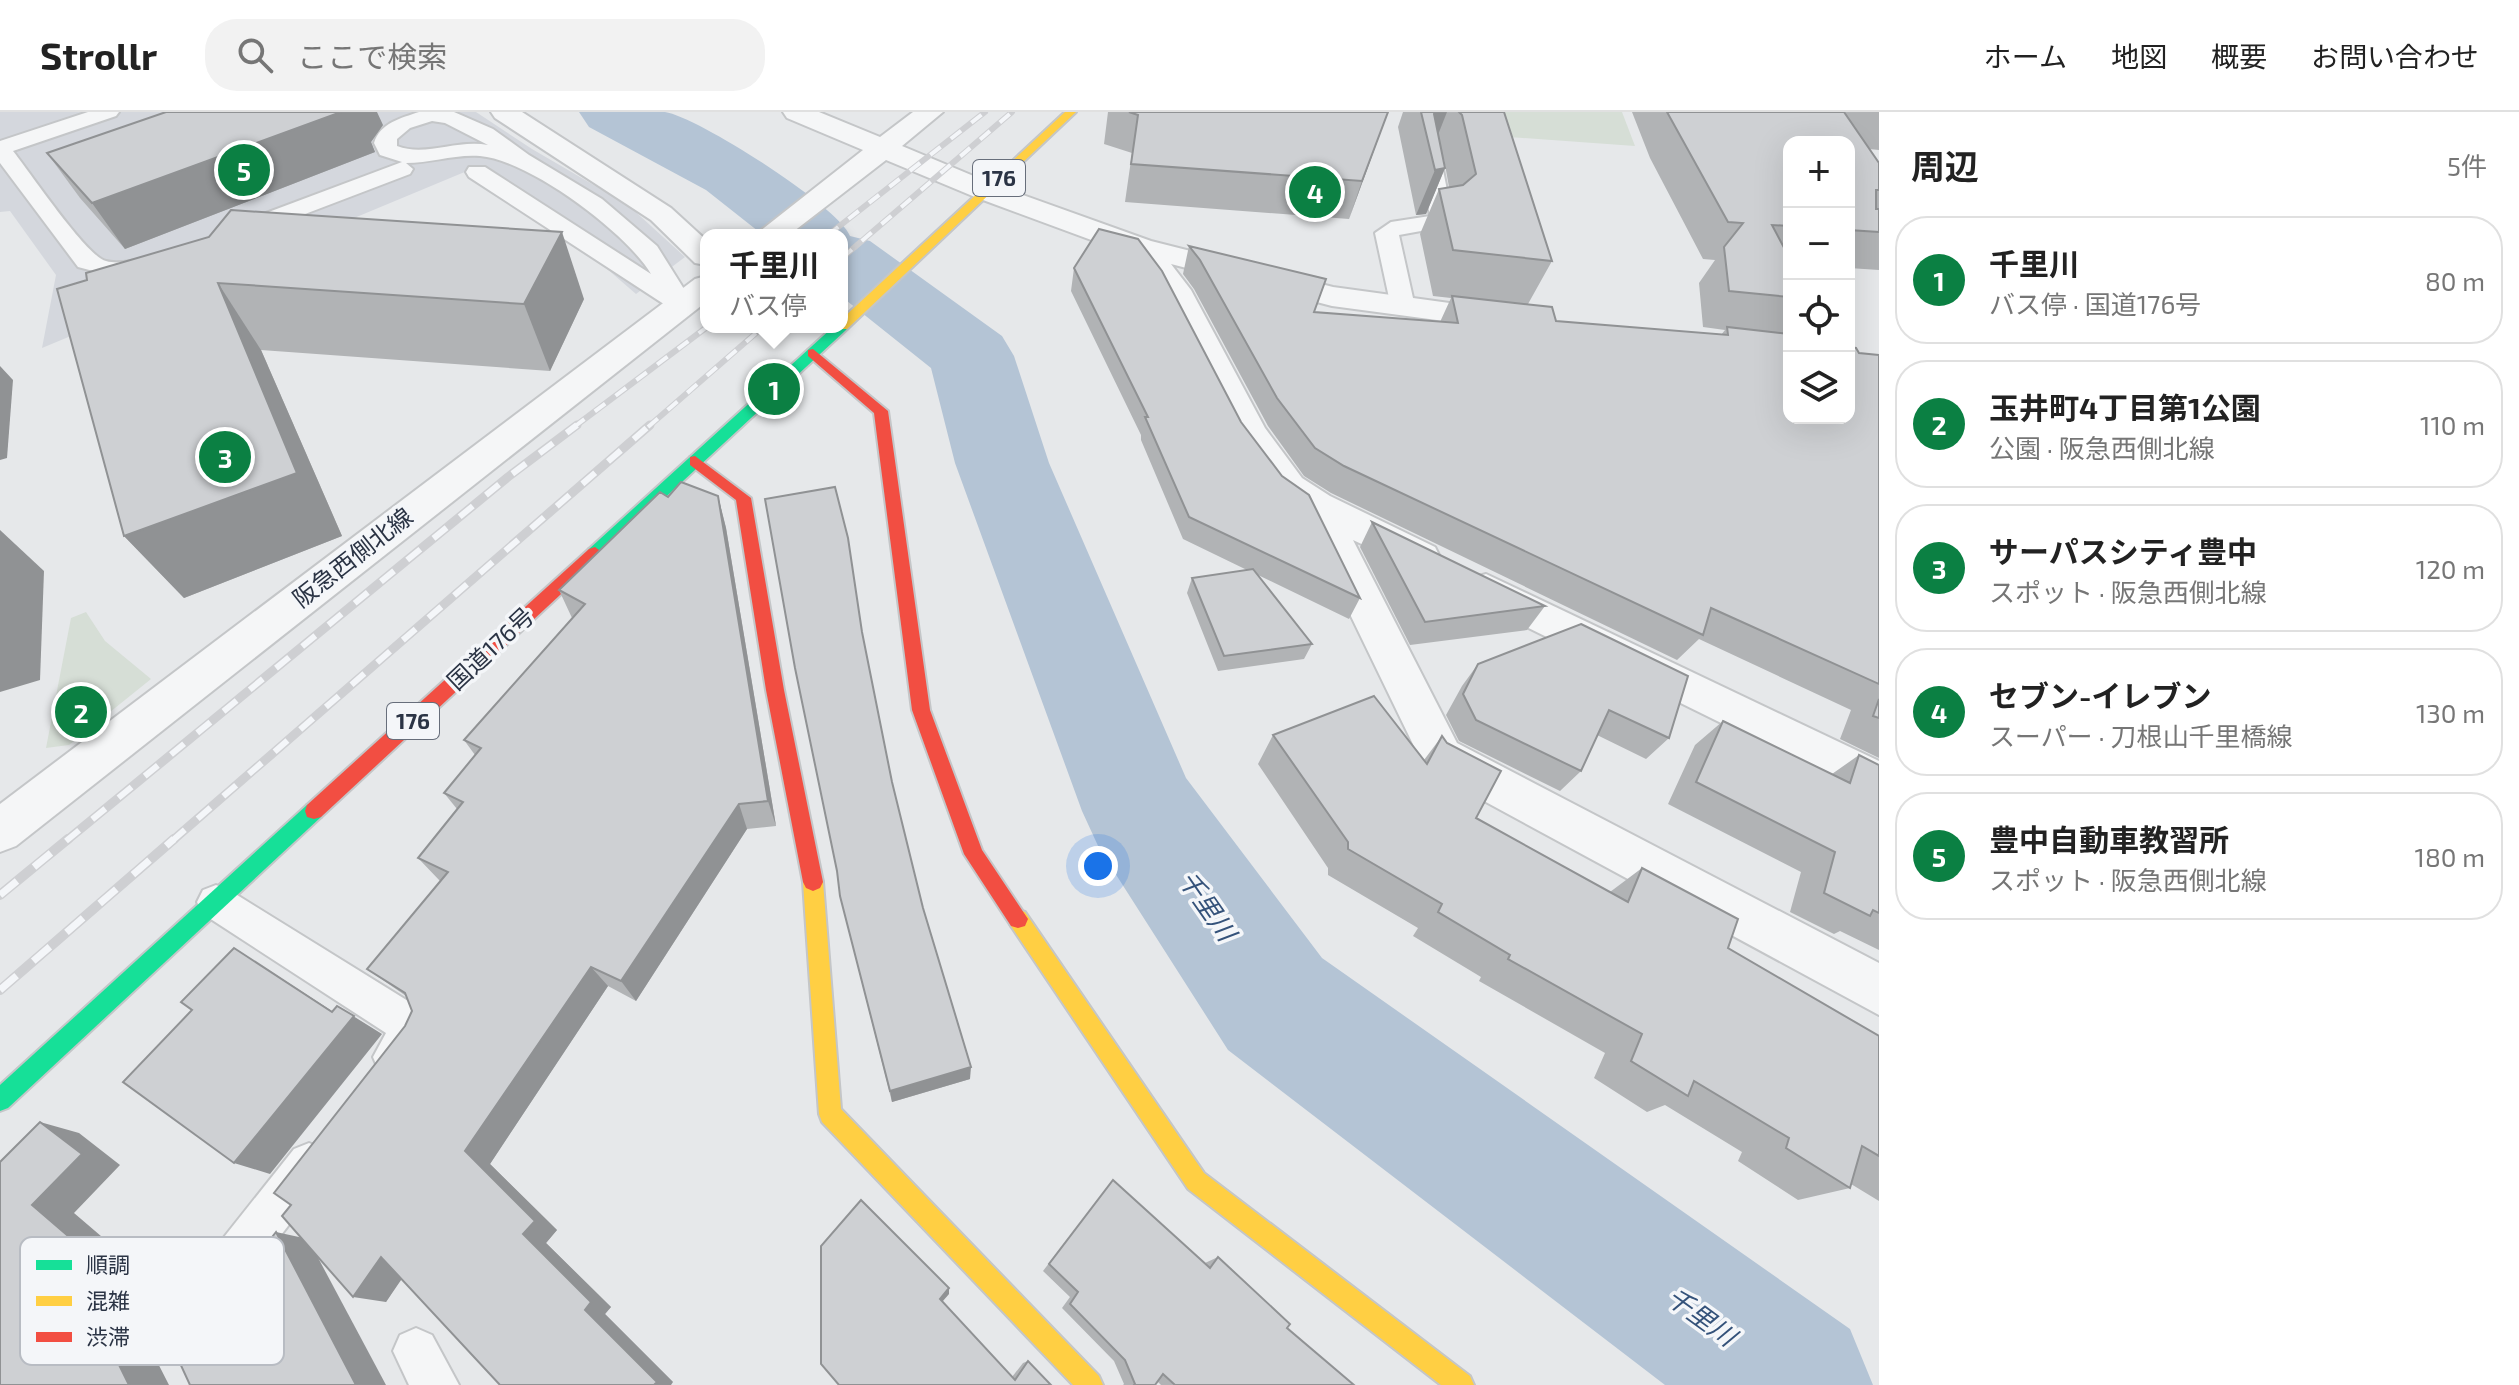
<!DOCTYPE html>
<html lang="ja">
<head>
<meta charset="utf-8">
<style>
  :root { --surface:#fff; --page:#f2f2f2; --text:#222; --muted:#767676; --line:#e0e0e0; --accent:#0b8043 }
  body { margin:0; font-family:"Exo 2","Noto Sans JP",sans-serif; background:var(--page); color:var(--text) }
  .controls { position:absolute; right:24px; top:24px; display:grid; overflow:hidden; border-radius:16px; box-shadow:0 8px 32px #0002 }
  .controls button { width:72px; height:72px; display:grid; place-items:center; padding:0; border:0; border-bottom:2px solid var(--line); background:var(--surface); color:var(--text); font:40px sans-serif }
  .you { position:absolute; left:1098px; top:754px; width:28px; height:28px; margin:-20px; border:6px solid #fff; border-radius:50%; background:#1a73e8; box-shadow:0 0 0 12px #1a73e833 }
  .badge { display:grid; place-items:center; width:52px; height:52px; border-radius:50%; background:var(--accent); color:#fff; font-size:26px; font-weight:700 }
  .pin { position:absolute; translate:-50% -50%; border:4px solid #fff; box-shadow:0 2px 8px #0006 }
  .popup { position:absolute; left:700px; top:117px; width:148px; height:104px; box-sizing:border-box; display:grid; place-content:center; border-radius:16px; background:var(--surface); filter:drop-shadow(0 2px 6px #0005); font-size:26px; white-space:nowrap; color:var(--muted) }
  .popup b { font-size:30px; color:var(--text) }
  .popup::after { content:''; position:absolute; left:50%; top:100%; margin-left:-16px; border:16px solid transparent; border-top-color:var(--surface) }
  .list { margin:0; padding:0; list-style:none }
  h2 { display:flex; justify-content:space-between; align-items:center; height:104px; margin:0; padding:0 32px; font-size:34px }
  h2 small { font-size:26px; font-weight:400; color:var(--muted) }
  .list li { display:grid; grid-template-columns:52px 1fr auto; gap:24px; align-items:center; box-sizing:border-box; height:128px; margin:0 16px 16px; padding:0 16px; border:2px solid var(--line); border-radius:32px }
  .list b { display:block; font-size:30px; white-space:nowrap }
  .list p { margin:0; font-size:26px; white-space:nowrap; color:var(--muted) }
  .list em { font-size:26px; font-style:normal; color:var(--muted) }
  .icon { flex:none; width:44px; height:44px; fill:none; stroke:currentColor; stroke-width:2; stroke-linecap:round; stroke-linejoin:round }
  .map { position:relative; flex:none; width:1879px; height:1273px; overflow:hidden }
  header { display:flex; align-items:center; gap:48px; box-sizing:border-box; height:112px; padding:0 40px; background:var(--surface); border-bottom:2px solid var(--line) }
  header strong { font-size:38px }
  nav { display:flex; gap:44px; margin-inline-start:auto; font-size:28px }
  .search { width:560px; height:72px; background:var(--page); display:flex; align-items:center; gap:20px; box-sizing:border-box; padding:0 28px; border-radius:32px; color:var(--muted); font-size:30px }
  main { display:flex }
  aside { flex:1; background:var(--surface) }
  .map>svg:first-child { display:block }
</style>
</head>
<body>
<header>
<strong>Strollr</strong>
<div class="search"><svg class="icon" aria-label="search" viewBox="0 0 24 24"><circle cx="10" cy="10" r="6"/><path d="M15 15l6 6"/></svg>ここで検索</div>
<nav><a>ホーム</a><a>地図</a><a>概要</a><a>お問い合わせ</a></nav>
</header>
<main>
<div class="map">
<svg width="1879" height="1273" viewBox="0 0 1879 1273">
  <rect width="100%" height="100%" fill="#e6e8ea"/>
  <polygon fill="#d4d7dd" points="0,0 476,0 532,37 628,93 685,145 636,182 576,130 467,59 42,236 56,163 10,99 0,100"/>
  <g fill="#d6ded6">
    <polygon points="1490,0 1622,0 1635,34 1495,24"/>
    <polygon points="86,500 105,529 151,567 69,633 46,636 71,506"/>
  </g>
  <g fill="none" stroke-linecap="round" stroke-linejoin="round">
    <path fill="#b4c4d5" fill-rule="evenodd" d="M579,0c28,0 59,0 86,0 33,5 174,95 185,124l20,5 132,95 12,20 35,107 137,315 136,180 528,371 23,56h-208l-437,-335 -129,-202 -17,-37 -127,-348 -24,-95 -89,-71v-62h-79l-57,-45 -117,-63z"/>
    <g stroke="#c4c6c8" stroke-width="4">
      <g id="lane">
        <path d="M88,0h31l-3,4 -103,35c16,20 74,106 93,110 17,5 33,-5 49,-1l4,5 -4,5 -39,7 -38,-10 -78,-104v-22z"/>
        <path d="M419,0h35l39,17 36,26 73,44 55,47 37,59 -3,5h-18l-204,-133 -3,-5 3,-5h16l166,107c-25,-42 -122,-114 -171,-118 -25,-2 -49,7 -74,7l7,6 -3,5 -160,61h-16l-4,-5 4,-5 168,-63 -22,-7 -6,-12c6,-20 27,-25 45,-31zM432,9l13,2 43,22c-31,-6 -62,12 -91,1v-7l13,-11z"/>
        <polygon points="1430,41 1441,48 1453,108 1443,115 1399,123 1415,195 1412,200 1394,200 1391,195 1375,121 1391,110 1430,104 1419,48"/>
        <path d="M216,773l13,5 200,124 6,14c-9,21 -21,41 -42,49l-14,-6 -6,-14 13,-24 -183,-119 -6,-12 6,-12z"/>
        <polygon points="309,1031 324,1037 330,1052 324,1067 222,1200 206,1207 190,1200 183,1184 190,1168 294,1037"/>
        <polygon points="416,1216 432,1223 459,1273 409,1273 393,1239 400,1223"/>
      </g>
    </g>
    <g stroke="#c4c6c8" stroke-width="4">
      <g id="street">
        <polygon points="491,0 522,0 671,96 706,128 706,153 695,151 651,108 495,6"/>
        <polygon points="783,0 819,0 880,25 913,0 943,0 902,34 995,73 1151,129 1333,175 1515,200 1520,207 1515,214 1504,217 1332,194 1171,152 1191,178 1265,316 1302,366 1330,384 1435,435 1440,445 1435,455 1421,460 1353,428 1457,631 1879,851 1879,903 1425,657 1302,403 1276,384 1237,331 1160,180 1132,143 975,85 886,48 789,123 755,123 863,38 787,6"/>
        <polygon points="706,164 706,190 16,734 0,740 0,692 695,167"/>
        <polygon points="1486,462 1879,649 1879,689 1472,488 1466,477 1472,466"/>
      </g>
    </g>
    <g stroke="#c4c6c8" stroke-width="4">
      <g id="fast">
        <polygon points="842,211 848,215 846,218 601,445 589,445 587,441 589,437 833,215 842,215"/>
        <polygon points="314,691 321,693 323,699 321,705 8,996 0,999 0,973 307,693"/>
      </g>
    </g>
    <g stroke="#c4c6c8" stroke-width="4">
      <g id="slow">
        <polygon points="1065,0 1076,0 847,217 837,217 836,215 842,215 842,207"/>
        <polygon points="813,761 820,764 823,770 841,997 1099,1264 1103,1273 1073,1273 822,1010 819,1002 803,770 806,764"/>
        <polygon points="1018,798 1025,800 1204,1061 1470,1264 1474,1273 1441,1273 1188,1077 1011,814 1008,807 1011,800"/>
      </g>
    </g>
    <g stroke="#c4c6c8" stroke-width="4">
      <g id="jam">
        <polygon points="813,237 888,299 930,598 982,738 1028,807 1025,814 1018,816 1011,814 964,742 912,598 874,301 808,244 808,238"/>
        <polygon points="695,344 751,386 784,578 823,770 820,776 813,779 806,776 803,770 766,578 736,388 690,353 690,345"/>
        <polygon points="595,435 603,441 601,445 321,705 314,707 307,705 305,699 307,693 589,437"/>
      </g>
    </g>
    <use href="#lane" fill="#f5f6f7" fill-rule="evenodd"/>
    <use href="#street" fill="#f5f6f7" fill-rule="evenodd"/>
    <use href="#fast" fill="#16e098" fill-rule="evenodd"/>
    <use href="#slow" fill="#ffcf43" fill-rule="evenodd"/>
    <use href="#jam" fill="#f24e42" fill-rule="evenodd"/>
    <g stroke="#cecfd2" stroke-width="6">
      <g id="rail-far2">
        <polyline points="828,123 985,0"/>
        <polyline points="842,146 1012,0"/>
        <polyline points="574,315 707,215"/>
        <polyline points="648,315 763,215"/>
      </g>
    </g>
    <g stroke="#cecfd2" stroke-width="9">
      <g id="rail-far1">
        <polyline points="66,729 508,365 577,313"/>
        <polyline points="172,729 650,313"/>
      </g>
    </g>
    <g stroke="#cecfd2" stroke-width="10">
      <g id="rail">
        <polyline points="0,783 68,727"/>
        <polyline points="0,878 174,727"/>
      </g>
    </g>
    <use href="#rail-far2" stroke="#f4f6f9" stroke-width="4" stroke-dasharray="13" stroke-linecap="butt"/>
    <use href="#rail-far1" stroke="#f4f6f9" stroke-width="6" stroke-dasharray="17" stroke-linecap="butt"/>
    <use href="#rail" stroke="#f4f6f9" stroke-width="7" stroke-dasharray="22" stroke-linecap="butt"/>
  </g>
  <g fill="#b1b3b5">
    <polygon points="1108,0 1388,0 1349,107 1125,90 1132,41 1104,32"/>
    <polygon points="1403,0 1504,0 1552,149 1528,192 1556,209 1721,223 1725,218 1703,215 1699,171 1715,148 1703,147 1650,46 1632,0 1879,0 1879,38 1869,37 1879,51 1879,158 1849,156 1849,30 1789,30 1789,216 1784,222 1789,306 1859,241 1879,243 1879,646 1840,627 1851,598 1699,527 1677,548 1331,381 1304,364 1268,314 1194,177 1183,162 1189,134 1314,200 1440,210 1451,186 1433,184 1420,122 1439,77 1449,75 1444,47 1445,56 1426,102 1416,103 1398,15"/>
    <polygon points="383,13 371,30 375,40 125,137 80,86 47,41"/>
    <polygon points="1074,156 1241,310 1360,486 1349,507 1258,463 1312,532 1304,547 1218,559 1187,481 1192,466 1247,458 1183,427 1141,328 1141,323 1071,179"/>
    <polygon points="86,161 584,187 550,259 261,238 342,424 184,486 124,424"/>
    <polygon points="718,384 726,416 776,714 747,717 636,889 608,874 490,1052 557,1118 546,1131 611,1195 605,1202 673,1270 401,1167 386,1190 301,1125 291,1093 405,914 412,899 406,884 367,857 440,769 418,746 457,697 444,681 475,643 464,628 572,506 559,478 668,385"/>
    <polygon points="1372,410 1545,494 1527,518 1410,533 1360,435"/>
    <polygon points="1581,512 1669,626 1646,647 1597,623 1581,659 1560,679 1459,629 1446,603 1462,574 1478,552"/>
    <polygon points="862,520 892,670 923,796 970,967 892,990 840,784"/>
    <polygon points="1723,609 1832,662 1859,643 1879,653 1879,838 1840,819 1834,822 1790,800 1801,760 1668,692 1695,633"/>
    <polygon points="1273,623 1424,648 1442,624 1476,706 1610,780 1642,756 1728,836 1879,924 1879,1089 1851,1072 1850,1076 1798,1088 1738,1049 1742,1040 1665,993 1647,1000 1594,966 1605,941 1479,869 1481,865 1413,824 1418,816 1328,763 1328,756 1258,652"/>
    <polygon points="1113,1068 1205,1151 1218,1145 1287,1216 1354,1273 1161,1273 1157,1269 1155,1273 1123,1273 1124,1272 1114,1249 1062,1196 1070,1185 1043,1159"/>
    <polygon points="949,1182 942,1190 1012,1265 1023,1251 1028,1249 1051,1273 839,1273"/>
  </g>
  <g fill="#909294">
    <polygon points="341,0 377,0 383,13 371,30 375,40 125,137 92,91"/>
    <polygon points="1388,0 1349,107 1362,69"/>
    <polygon points="1437,0 1447,0 1432,38 1434,2"/>
    <polygon points="1445,56 1426,102 1416,103 1435,58"/>
    <polygon points="562,120 584,187 550,259 524,192"/>
    <polygon points="218,171 261,238 342,424 184,486 124,424"/>
    <polygon points="0,254 13,268 7,346 0,348"/>
    <polygon points="718,384 726,416 776,714 768,689"/>
    <polygon points="0,418 44,459 40,568 0,580"/>
    <polygon points="739,692 747,717 636,889 621,869"/>
    <polygon points="234,836 349,910 337,894 382,922 270,1062 234,1051"/>
    <polygon points="591,855 608,874 490,1052 557,1118 546,1131 611,1195 605,1202 673,1270 671,1273 654,1273 585,1198 523,1122 465,1039"/>
    <polygon points="971,955 970,967 892,990 890,979"/>
    <polygon points="40,1010 79,1021 120,1053 74,1101 129,1148 114,1165 169,1273 129,1273 32,1093"/>
    <polygon points="276,1120 308,1127 386,1273 356,1273"/>
    <polygon points="381,1145 412,1152 386,1190 353,1185"/>
    <polygon points="949,1176 949,1182 940,1192 940,1187"/>
  </g>
  <g fill="#ced0d3" stroke="#909294" stroke-width="2">
    <polygon points="166,0 341,0 92,91 47,41"/>
    <polygon points="1129,0 1388,0 1362,69 1131,52 1138,3"/>
    <polygon points="1421,0 1437,0 1434,2 1445,56 1435,58"/>
    <polygon points="1459,0 1504,0 1552,149 1453,138 1439,77 1463,73 1476,62 1462,3"/>
    <polygon points="1667,0 1844,0 1879,51 1879,78 1876,78 1876,97 1879,97 1879,120 1849,118 1849,30 1789,30 1789,114 1772,113 1789,145 1789,185 1729,179 1724,135 1743,111 1728,110"/>
    <polygon points="231,98 562,120 524,192 218,171 297,361 124,424 57,177 87,168 86,161 209,125"/>
    <polygon points="1099,117 1138,127 1162,159 1241,310 1282,364 1309,383 1360,486 1189,405 1145,305 1148,305 1074,156"/>
    <polygon points="1189,134 1326,167 1314,200 1458,211 1452,184 1552,195 1556,209 1728,223 1727,215 1789,222 1789,306 1849,306 1849,235 1856,236 1859,241 1879,243 1879,572 1711,496 1703,523 1344,354 1315,336 1277,286 1200,148"/>
    <polygon points="681,370 718,384 768,689 739,692 621,869 591,855 465,1039 535,1109 523,1122 591,1190 585,1198 657,1270 654,1273 500,1273 381,1145 353,1185 282,1104 291,1093 274,1081 405,914 412,899 405,881 367,857 448,760 418,746 463,690 444,681 481,636 464,628 585,492 559,478 660,380 668,385"/>
    <polygon points="835,375 848,426 862,520 892,670 923,796 971,955 890,979 840,784 837,759 795,556 765,387"/>
    <polygon points="1372,410 1545,494 1425,510"/>
    <polygon points="1253,457 1312,532 1224,544 1192,466"/>
    <polygon points="1581,512 1688,564 1669,626 1609,598 1581,659 1476,608 1463,582 1478,552"/>
    <polygon points="1374,584 1427,652 1442,624 1447,631 1501,659 1476,706 1628,790 1642,756 1738,807 1728,836 1879,924 1879,1044 1862,1034 1850,1076 1786,1036 1789,1026 1694,969 1688,984 1631,949 1642,922 1508,847 1510,843 1438,800 1442,792 1348,737 1348,730 1273,623"/>
    <polygon points="1879,587 1879,606 1873,604"/>
    <polygon points="1723,609 1850,671 1859,643 1879,653 1879,801 1873,798 1870,804 1824,781 1835,740 1696,670"/>
    <polygon points="234,836 332,900 337,894 354,904 234,1051 123,970 192,898 181,890"/>
    <polygon points="40,1010 82,1042 32,1093 89,1142 73,1160 129,1273 0,1273 0,1050"/>
    <polygon points="1113,1068 1210,1156 1218,1145 1290,1212 1287,1216 1354,1273 1175,1273 1163,1262 1155,1273 1134,1273 1135,1272 1125,1248 1070,1192 1078,1180 1049,1152"/>
    <polygon points="861,1088 949,1176 940,1187 1015,1268 1028,1249 1051,1273 839,1273 821,1252 821,1134"/>
    <polygon points="276,1120 356,1273 190,1273 178,1247"/>
  </g>
  <g text-anchor="middle" stroke-width="7" stroke-linejoin="round" paint-order="stroke">
    <g fill="#f4f6f9" stroke="#676e7b" stroke-width="2">
      <rect x="973" y="48" width="52" height="36" rx="6"/>
      <rect x="387" y="591" width="52" height="36" rx="6"/>
    </g>
    <g font-size="22" font-weight="bold" fill="#2b3445">
      <text x="999" y="74">176</text>
      <text x="413" y="617">176</text>
    </g>
    <g font-size="24" fill="#2b3445" stroke="#f4f6f9">
      <text transform="translate(353 446) rotate(-38)" y="8">阪急西側北線</text>
      <text transform="translate(491 537) rotate(-43)" y="8">国道176号</text>
    </g>
    <g font-size="26" font-style="italic" fill="#34527a" stroke="#f4f6f9">
      <text transform="translate(1207 794) rotate(55)" y="9">千里川</text>
      <text transform="translate(1701 1205) rotate(36)" y="9">千里川</text>
    </g>
  </g>
  <rect x="20" y="1125" width="264" height="128" rx="12" fill="#f4f6f9" stroke="#b8bcc3" stroke-width="2"/>
  <rect x="36" y="1148" width="36" height="10" fill="#16e098"/>
  <rect x="36" y="1184" width="36" height="10" fill="#ffcf43"/>
  <rect x="36" y="1220" width="36" height="10" fill="#f24e42"/>
  <g font-size="22" fill="#2b3445">
    <text x="86" y="1161">順調</text>
    <text x="86" y="1197">混雑</text>
    <text x="86" y="1233">渋滞</text>
  </g>
</svg>
<div class="controls">
<button>+</button>
<button>−</button>
<button><svg class="icon" aria-label="locate" viewBox="0 0 24 24"><circle cx="12" cy="12" r="6"/><path d="M12 2v4M12 18v4M2 12h4M18 12h4"/></svg></button>
<button><svg class="icon" aria-label="layers" viewBox="0 0 24 24"><path d="M12 4l9 5-9 5-9-5zM3 14l9 5 9-5"/></svg></button>
</div>
<div class="you"></div>
<div class="pin badge" style="left:774px;top:277px">1</div>
<div class="popup"><b>千里川</b>バス停</div>
<div class="pin badge" style="left:81px;top:600px">2</div>
<div class="pin badge" style="left:225px;top:345px">3</div>
<div class="pin badge" style="left:1315px;top:80px">4</div>
<div class="pin badge" style="left:244px;top:58px">5</div>
</div>
<aside>
<h2>周辺<small>5件</small></h2>
<ul class="list">
<li><span class="badge">1</span><div><b>千里川</b><p>バス停 · 国道176号</p></div><em>80 m</em></li>
<li><span class="badge">2</span><div><b>玉井町4丁目第1公園</b><p>公園 · 阪急西側北線</p></div><em>110 m</em></li>
<li><span class="badge">3</span><div><b>サーパスシティ豊中</b><p>スポット · 阪急西側北線</p></div><em>120 m</em></li>
<li><span class="badge">4</span><div><b>セブン-イレブン</b><p>スーパー · 刀根山千里橋線</p></div><em>130 m</em></li>
<li><span class="badge">5</span><div><b>豊中自動車教習所</b><p>スポット · 阪急西側北線</p></div><em>180 m</em></li>
</ul>
</aside>
</main>
</body>
</html>
